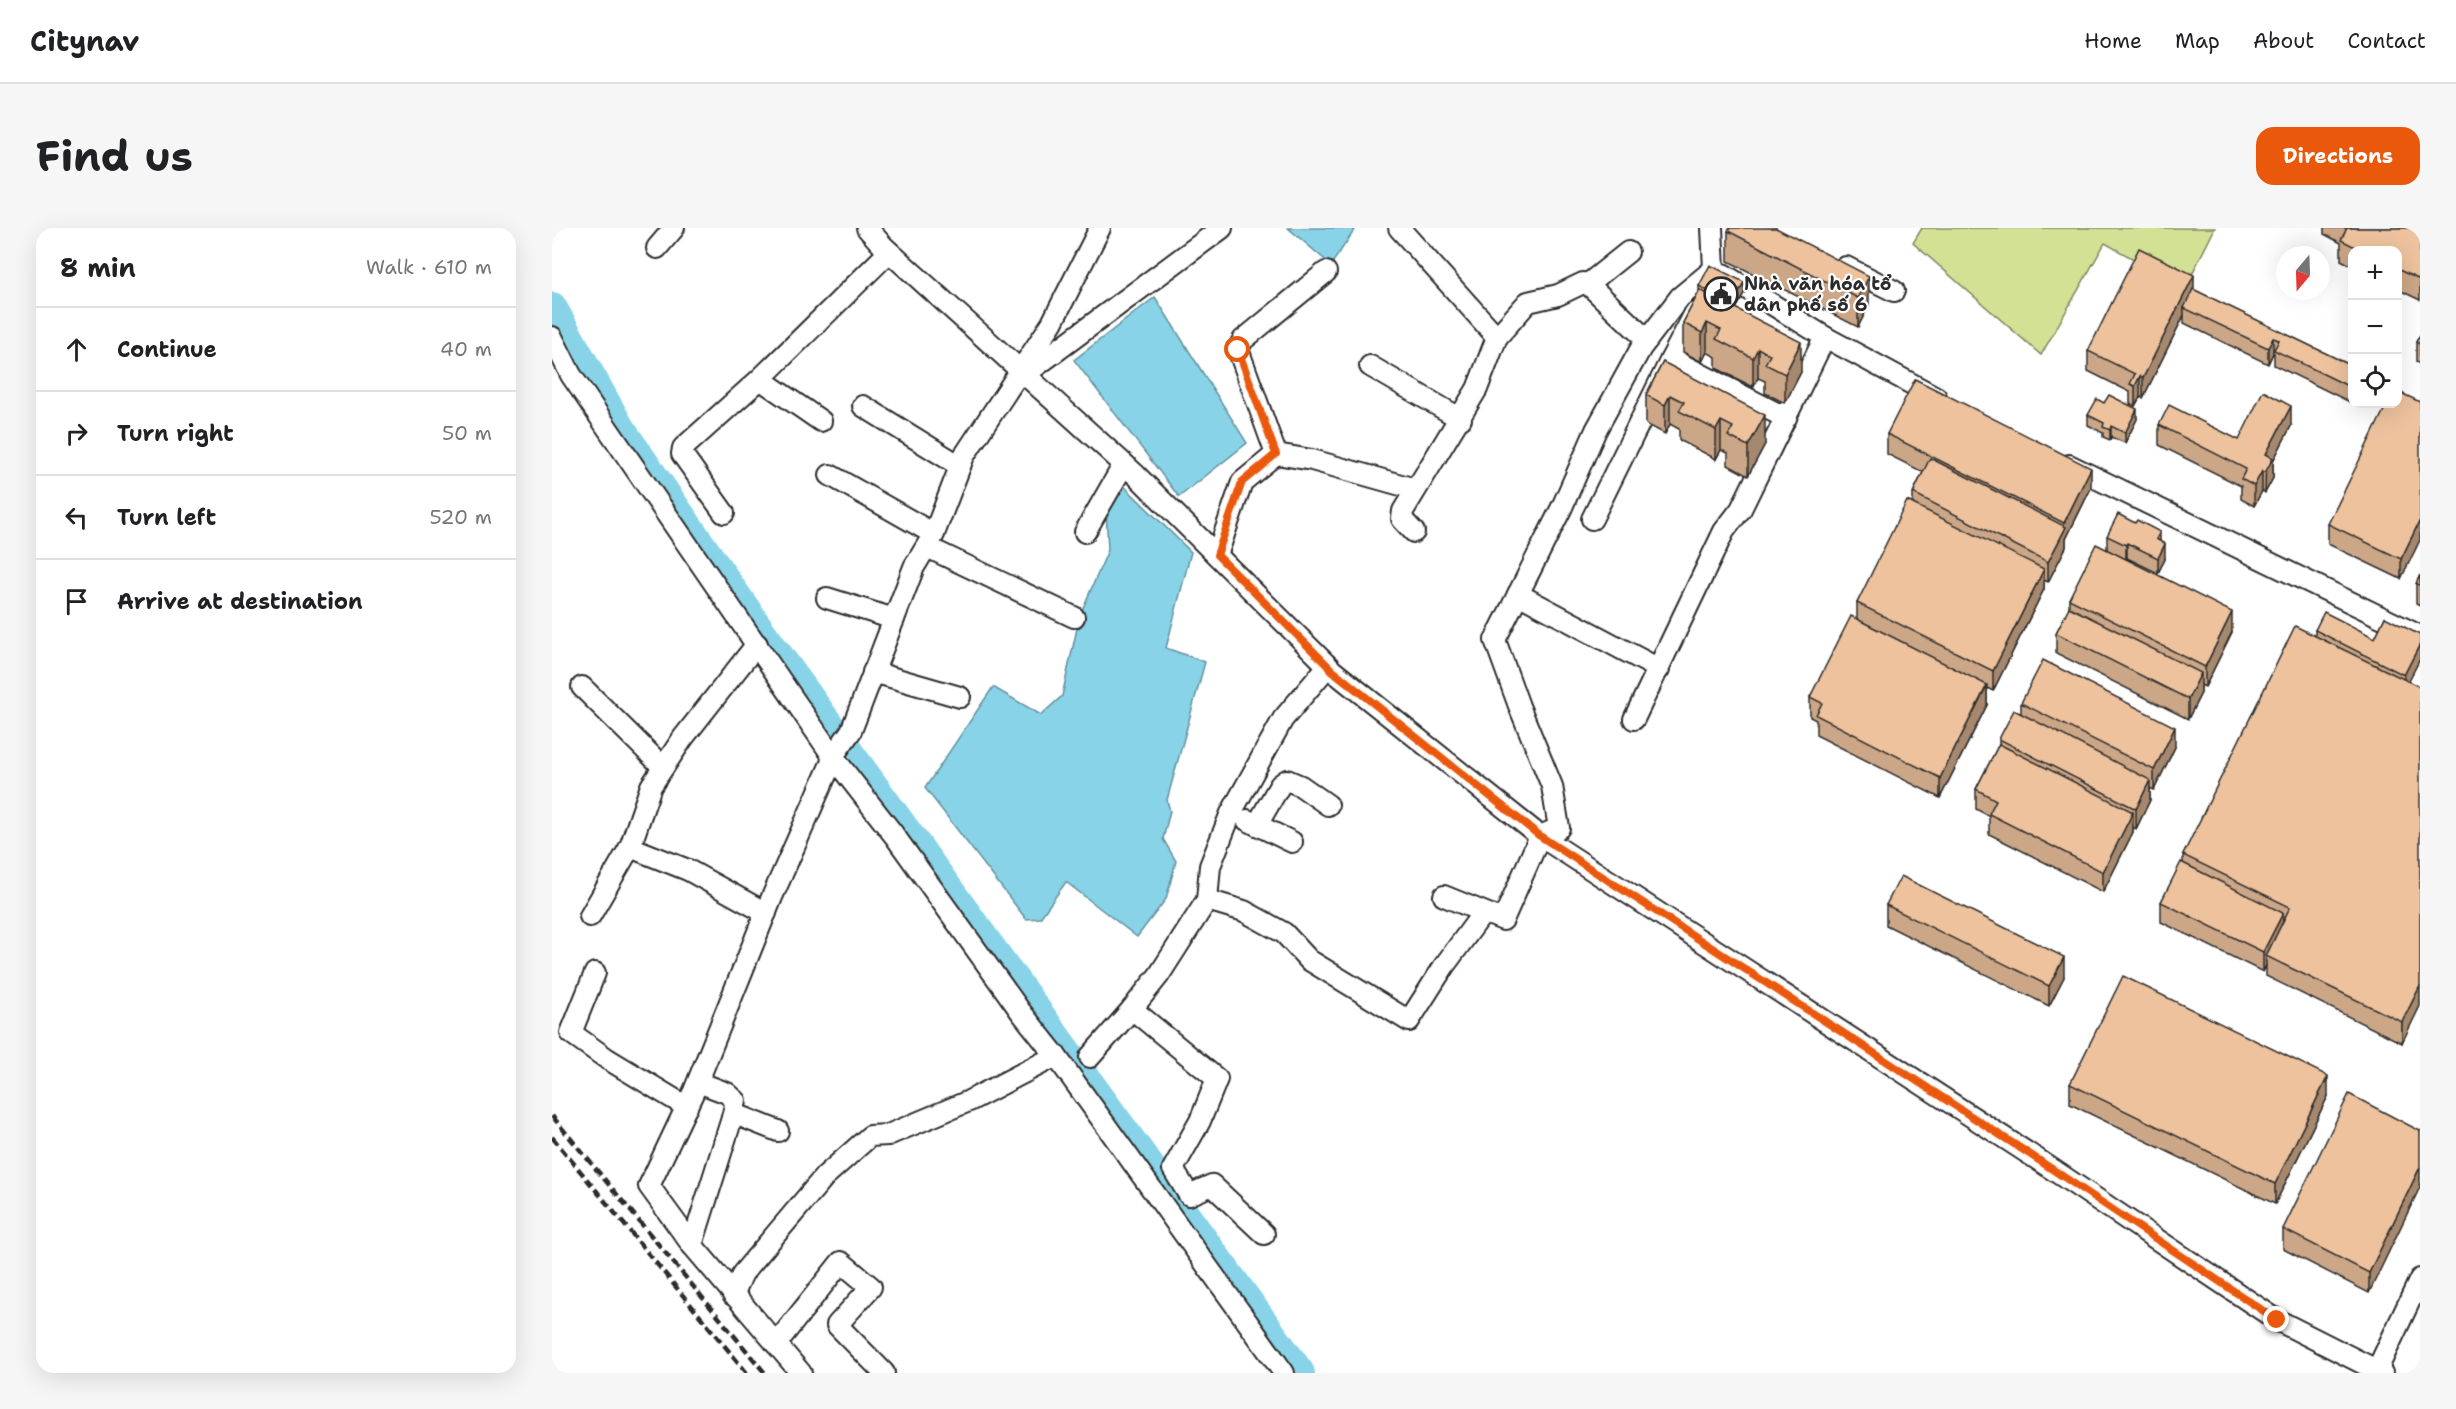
<!DOCTYPE html>
<html lang="en">
<head>
<meta charset="utf-8">
<style>
  :root { --surface:#fff; --page:#f6f6f6; --text:#202124; --muted:#757577; --line:#e0e0e0; --accent:#ea580c }
  body { margin:0; font-family:"Shantell Sans",sans-serif; background:var(--page); color:var(--text) }
  .controls { position:absolute; right:18px; top:18px; display:grid; overflow:hidden; border-radius:12px; box-shadow:0 6px 24px #0002 }
  .controls button { width:54px; height:54px; display:grid; place-items:center; padding:0; border:0; border-bottom:2px solid var(--line); background:var(--surface); color:var(--text); font:30px sans-serif }
  .compass { position:absolute; left:1724px; top:18px; width:54px; height:54px; border-radius:50%; background:var(--surface); box-shadow:0 6px 24px #0002; rotate:199deg }
  .stop { position:absolute; width:18px; height:18px; margin:-14px; border:4px solid #ea580c; border-radius:50%; background:#fff }
  .stop.end { background:#ea580c; border-color:#fff; box-shadow:0 2px 6px #0008 }
  .list { margin:0; padding:0; list-style:none }
  h2 { display:flex; justify-content:space-between; align-items:center; height:78px; margin:0; padding:0 24px; font-size:26px }
  h2 small { font-size:20px; font-weight:400; color:var(--muted) }
  .list li { display:grid; grid-template-columns:39px 1fr auto; gap:18px; align-items:center; box-sizing:border-box; height:84px; padding:0 24px; border-top:2px solid var(--line) }
  .list b { display:block; font-size:22px; white-space:nowrap }
  .list em { font-size:20px; font-style:normal; color:var(--muted) }
  .icon { flex:none; width:33px; height:33px; fill:none; stroke:currentColor; stroke-width:2; stroke-linecap:round; stroke-linejoin:round }
  .map { position:relative; flex:none; width:1868px; height:1145px; overflow:hidden; border-radius:18px }
  header { display:flex; align-items:center; gap:36px; box-sizing:border-box; height:84px; padding:0 30px; background:var(--surface); border-bottom:2px solid var(--line) }
  header strong { font-size:28px }
  nav { display:flex; gap:33px; margin-inline-start:auto; font-size:21px }
  .intro { display:flex; align-items:center; justify-content:space-between; box-sizing:border-box; height:144px; padding:0 36px }
  h1 { margin:0; font-size:42px }
  .button { padding:15px 27px; border-radius:18px; background:var(--accent); color:#fff; font-size:21px; font-weight:700 }
  main { display:flex; gap:36px; padding:0 36px }
  aside { flex:1; background:var(--surface); border-radius:18px; box-shadow:0 6px 24px #0002 }
  .map>svg:first-child { display:block }
</style>
</head>
<body>
<header>
<strong>Citynav</strong>
<nav><a>Home</a><a>Map</a><a>About</a><a>Contact</a></nav>
</header>
<div class="intro"><h1>Find us</h1><a class="button">Directions</a></div>
<main>
<aside>
<h2>8 min<small>Walk · 610 m</small></h2>
<ul class="list">
<li><svg class="icon" aria-label="ahead" viewBox="0 0 24 24"><path d="M12 20V5M6 11l6-6 6 6"/></svg><div><b>Continue</b></div><em>40 m</em></li>
<li><svg class="icon" aria-label="right" viewBox="0 0 24 24"><path d="M7 20v-9h11M14 6l5 5-5 5"/></svg><div><b>Turn right</b></div><em>50 m</em></li>
<li><svg class="icon" aria-label="left" viewBox="0 0 24 24"><path d="M17 20v-9H6M10 6l-5 5 5 5"/></svg><div><b>Turn left</b></div><em>520 m</em></li>
<li><svg class="icon" aria-label="arrive" viewBox="0 0 24 24"><path d="M6 21V4h12l-3 4 3 4H6"/></svg><div><b>Arrive at destination</b></div></li>
</ul>
</aside>
<div class="map">
<svg width="1868" height="1145" viewBox="0 0 1868 1145">
  <rect width="100%" height="100%" fill="#fff"/>
  <filter id="ink" filterUnits="userSpaceOnUse"><feTurbulence type="fractalNoise" baseFrequency=".0167" numOctaves="2"/><feDisplacementMap in="SourceGraphic" scale="12" xChannelSelector="R" yChannelSelector="G"/><feConvolveMatrix kernelMatrix="1 2 1 2 8 2 1 2 1" color-interpolation-filters="sRGB"/></filter>
  <g filter="url(#ink)">
    <polygon fill="#d3e195" stroke="#7f8660" stroke-width="1.5" points="1370,0 1663,0 1633,60 1553,15 1489,127 1361,15"/>
    <g fill="#88d3e8" stroke="#63909c" stroke-width="1.5">
      <polygon points="736,0 804,0 779,37"/>
      <polygon points="603,69 695,215 627,269 522,132"/>
      <polygon points="569,255 639,324 614,420 653,434 615,572 618,583 611,611 624,633 614,671 585,709 514,654 488,690 474,691 373,560 441,459 489,487 510,468 528,387 556,322 554,281"/>
    </g>
    <g fill="none" stroke-linecap="round" stroke-linejoin="round">
      <polyline stroke="#88d3e8" stroke-width="30" points="0,79 68,200 206,399 748,1145"/>
      <g stroke="#2b2b2b" stroke-width="24">
        <g id="street">
          <polyline points="315,0 332,19 584,247 781,443 988,608 1485,931 1725,1092 1830,1145"/>
          <polyline points="847,0 945,109"/>
          <polyline points="1160,0 1162,41"/>
          <polyline points="105,20 122,0"/>
          <polyline points="1294,39 1342,63"/>
          <polyline points="1171,46 1273,109 1384,169"/>
          <polyline points="1036,56 1076,24"/>
          <polyline points="0,109 19,147 282,530 342,607 469,784 504,828 732,1145"/>
          <polyline points="1119,131 1143,85"/>
          <polyline points="818,138 909,191"/>
          <polyline points="472,147 670,0"/>
          <polyline points="208,151 269,193"/>
          <polyline points="311,178 408,238"/>
          <polyline points="724,226 686,121 691,112 774,44"/>
          <polyline points="1517,237 1868,408"/>
          <polyline points="278,247 382,306"/>
          <polyline points="172,285 130,226 131,220 208,151 337,24"/>
          <polyline points="1040,291 1119,131 1234,190"/>
          <polyline points="533,304 572,236"/>
          <polyline points="862,304 850,291 851,283 925,161 945,109 976,74 1006,67 1031,55 1036,56 1095,112"/>
          <polyline points="375,319 522,389"/>
          <polyline points="665,327 690,254 724,226 760,232 863,261"/>
          <polyline points="966,366 1107,441"/>
          <polyline points="275,370 342,391"/>
          <polyline points="321,444 408,469"/>
          <polyline points="30,459 111,539"/>
          <polyline points="1082,491 1172,303 1189,281 1273,109"/>
          <polyline points="695,592 740,614"/>
          <polyline points="705,597 728,557 735,552 749,558 776,577"/>
          <polyline points="78,619 136,642 214,685"/>
          <polyline points="892,668 951,692 988,608 1007,600 1000,558 967,478 943,412 1010,279 1044,202 1089,120 1128,69 1162,41"/>
          <polyline points="655,672 692,683 732,705 757,732 857,793 892,738 931,685"/>
          <polyline points="38,688 78,619 99,558 131,510 205,416"/>
          <polyline points="43,745 19,805 54,830 135,879"/>
          <polyline points="580,781 607,747 655,672 658,638 679,585 731,491 776,438"/>
          <polyline points="538,829 580,781 665,851 648,893 621,941 637,967 660,957 712,1006"/>
          <polyline points="146,854 175,865 184,873 180,890"/>
          <polyline points="140,1017 180,890 183,886 226,903"/>
          <polyline points="181,1067 191,1045 273,948 318,908 336,907 417,873 504,828"/>
          <polyline points="224,1116 289,1034 319,1059 285,1097 332,1145"/>
          <polyline points="1825,1142 1868,1051"/>
          <polyline points="249,1145 140,1017 97,958 142,863 220,669 255,590 284,524 299,503 362,339 382,306 412,228 500,95 548,0"/>
        </g>
      </g>
      <use href="#street" stroke="#fff" stroke-width="20"/>
      <g stroke="#2b2b2b" stroke-width="4.5" stroke-dasharray="9 4.5" stroke-linecap="butt">
        <polyline points="0,888 213,1145"/>
        <polyline points="0,909 195,1145"/>
      </g>
    </g>
    <g fill="#cca787" stroke="#2b2b2b" stroke-width="1.5">
      <polygon points="1224,0 1317,77 1306,99 1176,33 1176,3"/>
      <polygon points="1772,0 1868,0 1868,72 1845,61 1845,22 1800,22 1800,38 1789,32 1789,15 1772,6"/>
      <polygon points="1147,58 1192,65 1183,81 1249,144 1233,175 1213,165 1213,153 1206,150 1201,159 1164,140 1164,129 1155,124 1150,134 1131,124 1131,95 1147,64"/>
      <polygon points="1642,62 1800,138 1800,175 1722,137 1722,125 1721,125 1716,136 1632,95 1632,87 1591,170 1588,169 1583,178 1578,176 1578,164 1536,143 1536,123"/>
      <polygon points="1868,107 1868,136 1864,134 1864,114"/>
      <polygon points="1111,134 1213,216 1196,248 1176,237 1176,225 1169,222 1164,231 1127,212 1127,201 1118,196 1113,206 1094,196 1094,167"/>
      <polygon points="1868,174 1849,351 1776,316 1776,296"/>
      <polygon points="1536,187 1585,191 1573,215 1559,209 1558,212 1551,209 1551,205 1536,197"/>
      <polygon points="1607,197 1687,212 1739,198 1721,233 1721,250 1713,265 1710,263 1702,278 1689,271 1689,258 1607,217"/>
      <polygon points="1335,206 1539,260 1514,311 1514,319 1496,354 1492,352 1492,361 1441,463 1435,460 1435,477 1388,570 1264,507 1264,492 1258,489 1258,469 1305,391 1305,375 1361,276 1361,265 1371,244 1335,226"/>
      <polygon points="1555,308 1608,313 1613,331 1606,345 1575,330 1575,331 1680,404 1653,459 1649,457 1649,465 1636,491 1504,425 1504,405 1517,380 1517,371 1555,321"/>
      <polygon points="1868,347 1868,378 1864,376 1864,356"/>
      <polygon points="1833,389 1857,454 1850,815 1714,748 1714,737 1711,744 1609,694 1609,674 1631,635 1631,627 1763,408 1763,402 1823,410"/>
      <polygon points="1469,475 1623,519 1602,562 1598,560 1598,572 1584,601 1581,599 1581,604 1551,664 1437,606 1437,588 1424,581 1424,561 1447,516 1447,511 1469,486"/>
      <polygon points="1334,677 1512,749 1497,778 1334,697"/>
      <polygon points="1518,856 1776,868 1723,976 1518,876"/>
      <polygon points="1868,903 1817,1065 1731,1021 1731,1001"/>
    </g>
    <g fill="#a6886e" stroke="#2b2b2b" stroke-width="1.5">
      <polygon points="1642,47 1642,67 1632,80 1632,87 1591,170 1591,150"/>
      <polygon points="1317,48 1317,77 1306,99 1306,70"/>
      <polygon points="1192,54 1192,65 1180,86 1180,76"/>
      <polygon points="1155,95 1155,124 1150,134 1150,105"/>
      <polygon points="1721,110 1721,125 1716,136 1716,120"/>
      <polygon points="1249,114 1249,144 1233,175 1233,146"/>
      <polygon points="1206,120 1206,150 1201,159 1201,130"/>
      <polygon points="1588,148 1588,169 1583,178 1583,158"/>
      <polygon points="1118,167 1118,196 1113,206 1113,177"/>
      <polygon points="1739,178 1739,198 1721,233 1721,250 1713,265 1714,226"/>
      <polygon points="1585,181 1585,191 1573,215 1573,205"/>
      <polygon points="1213,187 1213,216 1196,248 1196,218"/>
      <polygon points="1169,193 1169,222 1164,231 1164,202"/>
      <polygon points="1559,198 1559,209 1558,212 1558,202"/>
      <polygon points="1539,240 1539,260 1514,311 1514,319 1496,354 1496,334 1512,303 1512,295"/>
      <polygon points="1710,243 1710,263 1702,278 1702,258"/>
      <polygon points="1868,292 1868,312 1849,351 1849,331"/>
      <polygon points="1608,304 1608,319 1604,311"/>
      <polygon points="1575,315 1575,330 1574,333 1574,317"/>
      <polygon points="1613,316 1613,331 1606,345 1606,330"/>
      <polygon points="1492,341 1492,361 1441,463 1441,443"/>
      <polygon points="1680,384 1680,404 1653,459 1653,439"/>
      <polygon points="1868,416 1868,431 1852,462 1852,447"/>
      <polygon points="1649,445 1649,465 1636,491 1636,471"/>
      <polygon points="1435,457 1435,477 1388,570 1388,550"/>
      <polygon points="1623,499 1623,519 1602,562 1602,542"/>
      <polygon points="1598,552 1598,572 1584,601 1584,581"/>
      <polygon points="1581,584 1581,604 1551,664 1551,644"/>
      <polygon points="1731,685 1731,705 1714,728 1714,737 1711,744 1711,724"/>
      <polygon points="1512,729 1512,749 1497,778 1497,758"/>
      <polygon points="1868,758 1868,778 1850,815 1850,794"/>
      <polygon points="1776,848 1776,868 1723,976 1723,956"/>
      <polygon points="1868,939 1868,959 1817,1065 1817,1045"/>
    </g>
    <g fill="#edc29d" stroke="#2b2b2b" stroke-width="1.5">
      <polygon points="1178,0 1224,0 1317,48 1306,70 1176,3"/>
      <polygon points="1795,0 1868,0 1868,52 1845,41 1845,22 1809,22 1789,12"/>
      <polygon points="1587,20 1642,47 1591,150 1588,148 1583,158 1578,156 1583,146 1536,123"/>
      <polygon points="1158,37 1192,54 1180,76 1147,58"/>
      <polygon points="1641,61 1800,138 1800,160 1722,122 1727,112 1721,110 1716,120 1632,80"/>
      <polygon points="1148,62 1249,114 1233,146 1213,136 1218,127 1206,120 1201,130 1164,111 1169,102 1155,95 1150,105 1131,95"/>
      <polygon points="1868,107 1868,116 1864,114"/>
      <polygon points="1111,134 1213,187 1196,218 1176,208 1181,199 1169,193 1164,202 1127,183 1132,174 1118,167 1113,177 1094,167"/>
      <polygon points="1363,151 1539,240 1512,295 1335,206"/>
      <polygon points="1711,163 1739,178 1714,226 1721,230 1713,245 1710,243 1702,258 1689,251 1694,241 1607,197 1617,177 1687,212"/>
      <polygon points="1845,163 1868,174 1868,292 1849,331 1776,296 1835,176 1845,176"/>
      <polygon points="1557,167 1585,181 1573,205 1559,198 1558,202 1551,199 1552,195 1536,187 1545,171 1552,175"/>
      <polygon points="1378,230 1514,299 1496,334 1361,265"/>
      <polygon points="1355,273 1492,341 1441,443 1305,375"/>
      <polygon points="1566,286 1583,295 1585,292 1608,304 1604,311 1613,316 1606,330 1575,315 1574,317 1555,308"/>
      <polygon points="1544,316 1680,384 1653,439 1517,371"/>
      <polygon points="1868,347 1868,357 1864,356"/>
      <polygon points="1517,379 1649,445 1636,471 1504,405"/>
      <polygon points="1772,384 1823,410 1833,389 1868,407 1868,416 1852,447 1763,402"/>
      <polygon points="1299,388 1435,457 1388,550 1264,487 1270,475 1258,469"/>
      <polygon points="1743,398 1868,459 1868,758 1850,794 1714,728 1738,679 1631,627"/>
      <polygon points="1491,432 1623,499 1602,542 1469,475"/>
      <polygon points="1462,482 1598,552 1584,581 1447,511"/>
      <polygon points="1447,516 1581,584 1551,644 1437,586 1444,572 1424,561"/>
      <polygon points="1629,634 1731,685 1711,724 1609,674"/>
      <polygon points="1349,648 1512,729 1497,758 1334,677"/>
      <polygon points="1571,748 1776,848 1723,956 1518,856"/>
      <polygon points="1797,866 1868,903 1868,939 1817,1045 1731,1001"/>
    </g>
  </g>
  <g fill="none" stroke-linecap="round" stroke-linejoin="round" filter="url(#ink)">
    <polyline stroke="#ea580c" stroke-width="8" points="686,122 724,226 690,254 665,327 781,443 988,608 1485,931 1725,1092"/>
  </g>
  <defs>
    <g id="civic-ring" transform="scale(1.725)"><circle r="9.5" fill="#fff" stroke="#2b2b2b" stroke-width="1.5"/><path d="M-.6-6.5H3V-4.5H.6V-3L4-1V1h2V6H-6V1h2V-1L-.6-3ZM-1.2 2.5V6h2.4V2.5Z" fill="#2b2b2b"/></g>
  </defs>
  <g fill-rule="evenodd">
    <use href="#civic-ring" x="1169" y="66"/>
  </g>
  <g text-anchor="middle" stroke-width="4.5" stroke-linejoin="round" paint-order="stroke">
    <g font-size="18" font-weight="bold" fill="#2b2b2b" stroke="#fff" text-anchor="start">
      <text x="1192" y="62">Nhà văn hóa tổ<tspan x="1192" dy="21">dân phố số 6</tspan></text>
    </g>
  </g>
</svg>
<div class="controls">
<button>+</button>
<button>−</button>
<button><svg class="icon" aria-label="locate" viewBox="0 0 24 24"><circle cx="12" cy="12" r="6"/><path d="M12 2v4M12 18v4M2 12h4M18 12h4"/></svg></button>
</div>
<svg class="compass" viewBox="-18 -18 36 36"><path d="M0-13l5 13h-10z" fill="#e53935"/><path d="M0 13l5-13h-10z" fill="#757577"/></svg>
<div class="stop" style="left:686px;top:122px"></div>
<div class="stop end" style="left:1725px;top:1092px"></div>
</div>
</main>
</body>
</html>
